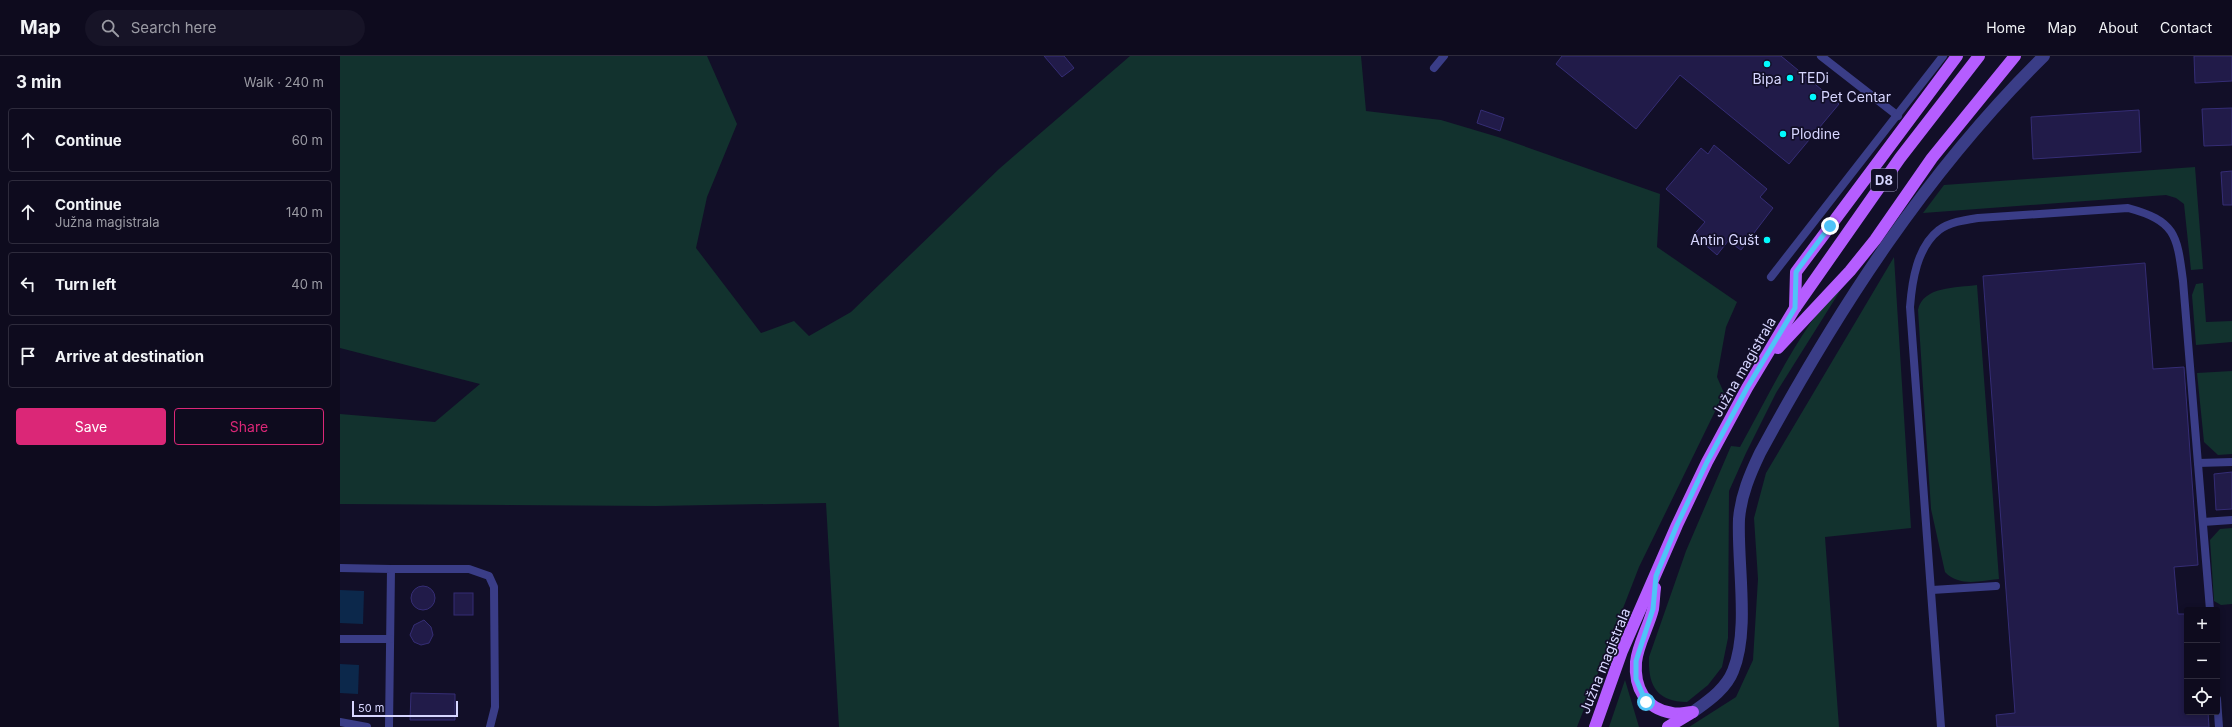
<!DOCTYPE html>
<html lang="en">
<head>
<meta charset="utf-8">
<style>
  :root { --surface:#0e0b1e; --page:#171427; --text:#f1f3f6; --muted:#9b9ba4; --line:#2e2b3c; --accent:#db2777 }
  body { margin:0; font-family:Inter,sans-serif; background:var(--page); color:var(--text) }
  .controls { position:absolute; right:12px; bottom:12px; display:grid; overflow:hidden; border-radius:4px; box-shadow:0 2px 6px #0003 }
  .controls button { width:36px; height:36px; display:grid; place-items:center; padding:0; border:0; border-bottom:1px solid var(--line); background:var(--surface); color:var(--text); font:20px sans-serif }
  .scale { position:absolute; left:12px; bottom:10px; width:106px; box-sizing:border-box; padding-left:4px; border:2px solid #d7d6ff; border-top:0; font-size:11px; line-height:14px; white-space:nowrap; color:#d7d6ff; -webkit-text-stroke:3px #120f28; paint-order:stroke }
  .stop { position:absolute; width:12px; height:12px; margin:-9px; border:3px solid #4fc3f7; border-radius:50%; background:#fff }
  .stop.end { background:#4fc3f7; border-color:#fff; box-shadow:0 1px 4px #0008 }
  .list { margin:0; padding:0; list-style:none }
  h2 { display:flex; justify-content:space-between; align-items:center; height:52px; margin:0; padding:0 16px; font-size:17px }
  h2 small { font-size:13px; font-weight:400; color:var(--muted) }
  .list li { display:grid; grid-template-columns:26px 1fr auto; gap:12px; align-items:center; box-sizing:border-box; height:64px; margin:0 8px 8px; padding:0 8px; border:1px solid var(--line); border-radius:4px }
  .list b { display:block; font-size:15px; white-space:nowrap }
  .list p { margin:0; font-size:13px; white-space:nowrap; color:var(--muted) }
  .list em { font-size:13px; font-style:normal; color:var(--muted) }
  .actions { display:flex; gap:8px; padding:12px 16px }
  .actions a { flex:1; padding:9px 0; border:1px solid var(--accent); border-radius:4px; text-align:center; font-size:14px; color:var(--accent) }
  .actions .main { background:var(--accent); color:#fff }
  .icon { flex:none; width:22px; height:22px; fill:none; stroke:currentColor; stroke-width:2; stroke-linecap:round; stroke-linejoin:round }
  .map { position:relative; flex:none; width:1892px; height:671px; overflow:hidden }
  header { display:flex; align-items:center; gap:24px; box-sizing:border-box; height:56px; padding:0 20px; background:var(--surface); border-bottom:1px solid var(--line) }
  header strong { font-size:19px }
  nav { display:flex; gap:22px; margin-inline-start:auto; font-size:14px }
  .search { width:280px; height:36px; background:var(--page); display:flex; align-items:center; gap:10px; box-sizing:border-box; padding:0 14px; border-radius:22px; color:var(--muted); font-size:15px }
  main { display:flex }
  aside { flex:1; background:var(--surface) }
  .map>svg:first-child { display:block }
</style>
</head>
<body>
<header>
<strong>Map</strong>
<div class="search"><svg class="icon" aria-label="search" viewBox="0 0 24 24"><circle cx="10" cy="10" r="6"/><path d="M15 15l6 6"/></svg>Search here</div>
<nav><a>Home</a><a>Map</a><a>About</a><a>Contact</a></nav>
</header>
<main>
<aside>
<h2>3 min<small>Walk · 240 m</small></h2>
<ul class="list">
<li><svg class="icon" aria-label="ahead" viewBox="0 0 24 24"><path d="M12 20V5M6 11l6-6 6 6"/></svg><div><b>Continue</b></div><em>60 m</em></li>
<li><svg class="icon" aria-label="ahead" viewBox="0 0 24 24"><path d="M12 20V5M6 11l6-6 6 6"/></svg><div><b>Continue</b><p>Južna magistrala</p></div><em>140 m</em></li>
<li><svg class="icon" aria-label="left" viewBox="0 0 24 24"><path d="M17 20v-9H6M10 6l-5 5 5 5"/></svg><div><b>Turn left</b></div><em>40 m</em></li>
<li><svg class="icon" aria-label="arrive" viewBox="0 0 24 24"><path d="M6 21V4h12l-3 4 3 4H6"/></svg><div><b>Arrive at destination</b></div></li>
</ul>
<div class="actions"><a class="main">Save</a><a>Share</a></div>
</aside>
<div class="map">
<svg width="1892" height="671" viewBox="0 0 1892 671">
  <rect width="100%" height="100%" fill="#120f28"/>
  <g fill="#12322e">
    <polygon points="0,0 367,0 397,68 367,141 356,192 421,277 454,265 469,280 511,256 659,113 790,0 1021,0 1026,55 1101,64 1158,81 1320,138 1317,191 1397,246 1386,271 1377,321 1384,337 1299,511 1237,671 499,671 486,447 316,450 0,448 0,358 95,366 140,328 0,292"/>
    <polygon points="1855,111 1863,213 1851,214 1844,148 1836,142 1826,139 1583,157 1604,129"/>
    <polygon points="1554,201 1571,472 1485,481 1499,671 1349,671 1396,641 1413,604 1418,523 1414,462 1426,417"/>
    <path d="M1510,219l-74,118 -30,60 -17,38 -1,147 -6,29 -14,18 -21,17c-31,-1 -39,-17 -38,-45l37,-106 45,-105 9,1c33,-59 61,-123 110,-172z"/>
    <polygon points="1863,227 1866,266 1892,265 1892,286 1856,289 1852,239 1856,228"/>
    <path d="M1637,229l22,294c-19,2 -40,8 -54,-7l-14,-63 -13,-199c5,-24 38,-22 59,-25z"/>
    <polygon points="1892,315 1892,398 1878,399 1864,386 1857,317"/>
    <polygon points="1892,472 1892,548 1881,549 1874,545 1870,484 1880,473"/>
    <polygon points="1285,624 1299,671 1269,671"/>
  </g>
  <g fill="#0c284b">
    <polygon points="0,534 24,535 23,568 0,567"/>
    <polygon points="0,608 19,609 18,638 0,637"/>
  </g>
  <g fill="#211b49" stroke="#352d75">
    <polygon points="704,0 724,0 734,12 722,21"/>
    <polygon points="1222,0 1441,0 1499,48 1449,108 1340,19 1296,73 1216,8"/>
    <polygon points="1854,0 1892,0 1892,25 1855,27"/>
    <polygon points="1892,52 1892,89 1864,90 1862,53"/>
    <polygon points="1141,54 1164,62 1160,75 1137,67"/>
    <polygon points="1799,54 1801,96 1693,103 1691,61"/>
    <polygon points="1374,89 1427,133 1420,141 1433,152 1401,194 1388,185 1377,199 1362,186 1360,189 1351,182 1365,166 1326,133 1361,92 1368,98"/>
    <polygon points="1892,115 1892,149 1883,149 1881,116"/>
    <polygon points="1805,207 1813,313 1844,311 1858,509 1834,511 1838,558 1847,558 1847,656 1868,656 1869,671 1657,671 1656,659 1675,657 1643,220"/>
    <polygon points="1892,416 1892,453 1876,454 1874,418"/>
    <circle cx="83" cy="542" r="12"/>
    <rect x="114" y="537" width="19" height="22"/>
    <polygon points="84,564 91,571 93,579 89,587 81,589 74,586 70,579 74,569"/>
    <polygon points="71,637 115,638 115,664 70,664"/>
  </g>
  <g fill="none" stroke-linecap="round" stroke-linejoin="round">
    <g stroke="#3a3d87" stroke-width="8">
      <polyline points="1481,0 1558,60"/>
      <polyline points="1094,12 1104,0"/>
      <polyline points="1431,221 1603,0"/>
      <polyline points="1858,407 1892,406"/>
      <polyline points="1863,466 1892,464"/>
      <polyline points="0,512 51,513 49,671"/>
      <polyline points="51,513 129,513 149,520 154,531 155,651 150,671"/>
      <polyline points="1592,534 1656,530"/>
      <polyline points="0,583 50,583"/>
      <polyline points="1877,643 1879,671"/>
      <polyline points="0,666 27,671"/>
      <path d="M1601,671l-31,-420c2,-26 7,-60 29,-77 11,-8 26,-10 39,-12l150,-10c48,13 49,27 55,73l27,329"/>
    </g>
    <path stroke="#3a3d87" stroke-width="12" d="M1353,656c15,-11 33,-23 40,-41 17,-41 4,-107 6,-152 2,-24 11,-45 21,-66 78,-144 167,-282 284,-397"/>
    <g stroke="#b55dff" stroke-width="12">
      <polyline points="1455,252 1456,216 1617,0"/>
      <polyline points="1438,292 1510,215 1535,184 1592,102 1675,0"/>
      <path d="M1315,532c-1,7 -1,14 -2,21 -4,17 -15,35 -17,53 -2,25 9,47 36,51 6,2 14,-1 21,-1"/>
      <polyline points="1255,671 1282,595 1337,469 1367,406 1407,332 1455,252 1560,102 1639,0"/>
      <polyline points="1328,671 1351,657"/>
    </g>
  </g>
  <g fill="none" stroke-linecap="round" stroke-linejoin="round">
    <polyline stroke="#4fc3f7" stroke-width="5" points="1306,646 1296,623 1296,605 1313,553 1316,520 1337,469 1367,406 1407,332 1455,252 1456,216 1490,170"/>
  </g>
  <g fill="#02fbff" stroke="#120f28" stroke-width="1.5">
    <circle cx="1427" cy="8" r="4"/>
    <circle cx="1450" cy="22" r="4"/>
    <circle cx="1473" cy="41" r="4"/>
    <circle cx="1443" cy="78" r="4"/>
    <circle cx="1427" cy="184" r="4"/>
  </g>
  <g text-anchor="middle" stroke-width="3.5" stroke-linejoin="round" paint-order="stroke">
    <rect fill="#120f28" stroke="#9c9abe" stroke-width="1" x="1531" y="113" width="26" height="22" rx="3"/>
    <g font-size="13" font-weight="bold" fill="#d7d6ff">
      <text x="1544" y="129">D8</text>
    </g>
    <g font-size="14" fill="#d7d6ff" stroke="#120f28" text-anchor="start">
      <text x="1458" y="27">TEDi</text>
      <text x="1427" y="28" text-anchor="middle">Bipa</text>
      <text x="1481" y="46">Pet Centar</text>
      <text x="1451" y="83">Plodine</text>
      <text x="1419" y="189" text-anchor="end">Antin Gušt</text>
    </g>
    <g font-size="14" fill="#d7d6ff" stroke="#120f28">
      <text transform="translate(1404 311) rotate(-60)" y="5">Južna magistrala</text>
      <text transform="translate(1265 605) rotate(-68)" y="5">Južna magistrala</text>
    </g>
  </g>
</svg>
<div class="controls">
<button>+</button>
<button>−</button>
<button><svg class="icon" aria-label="locate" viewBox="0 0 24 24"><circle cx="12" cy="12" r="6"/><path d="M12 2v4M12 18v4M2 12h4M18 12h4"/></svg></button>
</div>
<div class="scale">50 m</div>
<div class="stop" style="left:1306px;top:646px"></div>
<div class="stop end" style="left:1490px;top:170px"></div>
</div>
</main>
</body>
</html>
